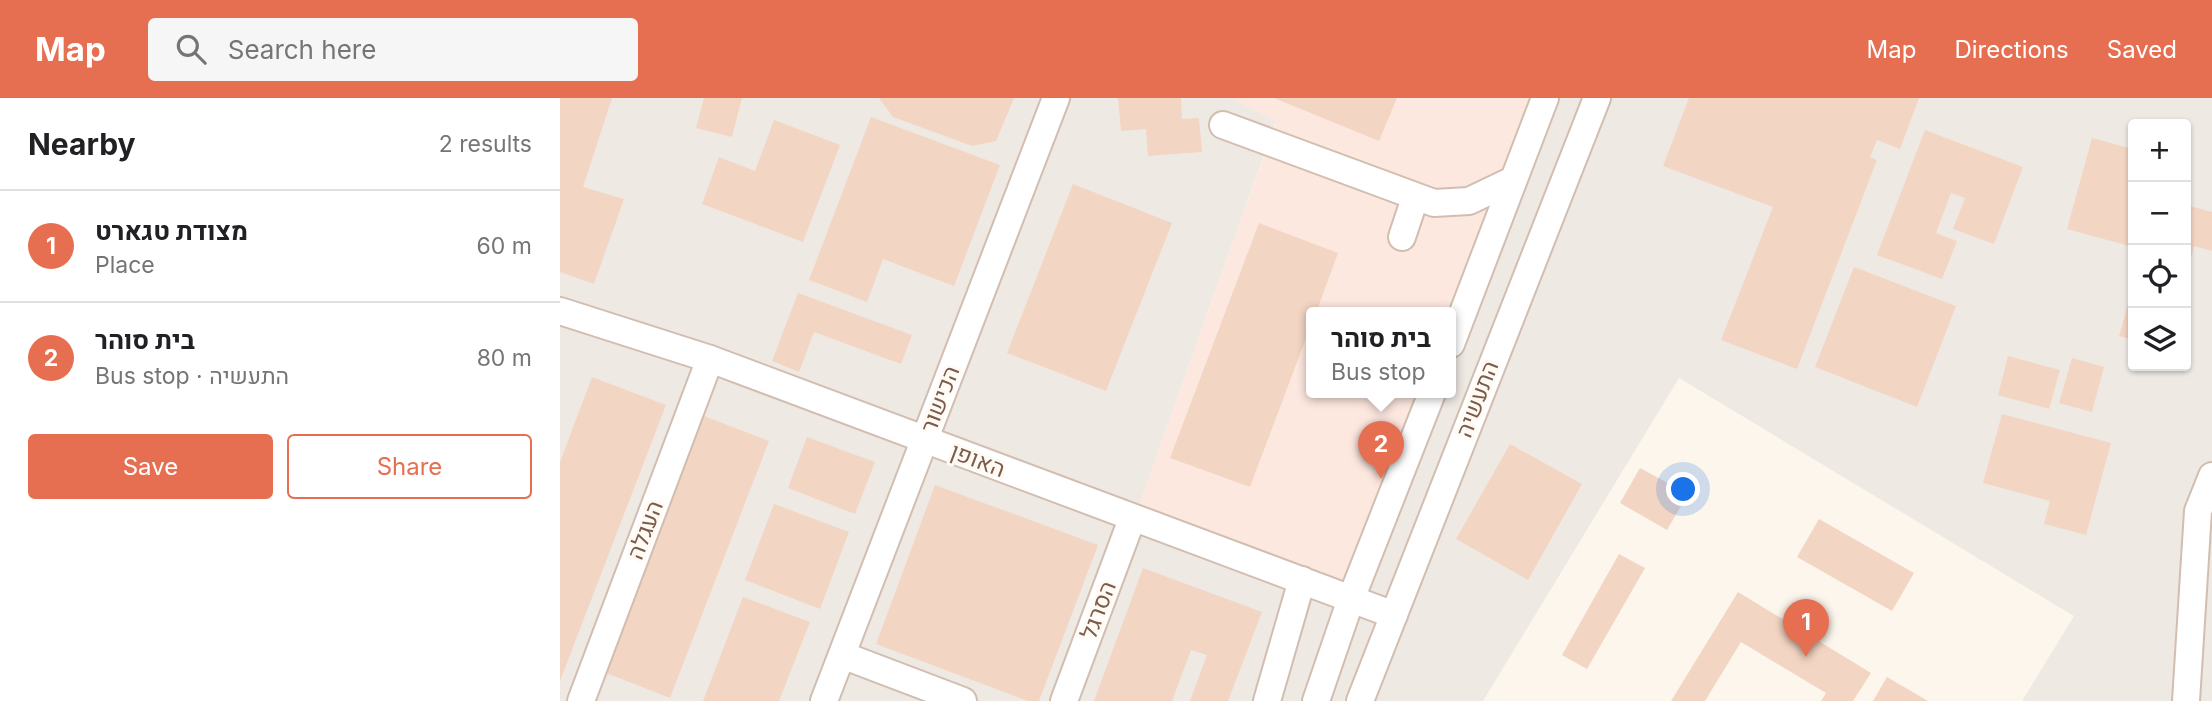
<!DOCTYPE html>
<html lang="en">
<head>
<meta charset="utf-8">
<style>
  :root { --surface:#fff; --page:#f6f6f6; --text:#202124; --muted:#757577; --line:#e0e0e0; --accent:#e76f51 }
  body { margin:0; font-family:Inter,Heebo,sans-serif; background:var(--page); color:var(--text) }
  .controls { position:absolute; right:21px; top:21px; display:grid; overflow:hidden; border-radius:7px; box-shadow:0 2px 5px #0004 }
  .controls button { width:63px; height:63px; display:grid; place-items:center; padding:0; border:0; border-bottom:2px solid var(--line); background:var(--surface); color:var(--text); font:35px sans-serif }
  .you { position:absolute; left:1124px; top:392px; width:24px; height:24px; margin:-18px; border:5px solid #fff; border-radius:50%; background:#1a73e8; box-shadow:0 0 0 10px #1a73e833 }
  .badge { display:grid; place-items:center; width:46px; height:46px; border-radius:50%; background:var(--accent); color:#fff; font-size:23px; font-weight:700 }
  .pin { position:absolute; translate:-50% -58px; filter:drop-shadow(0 2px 4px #0008) }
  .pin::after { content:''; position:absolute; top:37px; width:24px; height:21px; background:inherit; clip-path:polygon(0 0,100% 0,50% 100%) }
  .popup { position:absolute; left:746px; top:209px; width:150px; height:91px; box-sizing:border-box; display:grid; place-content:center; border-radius:7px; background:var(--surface); filter:drop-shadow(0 2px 5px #0005); font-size:23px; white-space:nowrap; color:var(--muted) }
  .popup b { font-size:26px; color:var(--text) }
  .popup::after { content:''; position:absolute; left:50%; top:100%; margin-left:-14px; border:14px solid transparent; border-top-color:var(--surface) }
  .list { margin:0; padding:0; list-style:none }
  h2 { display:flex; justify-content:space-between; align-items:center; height:91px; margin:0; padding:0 28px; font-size:30px }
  h2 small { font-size:23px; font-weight:400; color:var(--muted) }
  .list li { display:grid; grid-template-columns:46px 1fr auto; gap:21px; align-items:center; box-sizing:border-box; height:112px; padding:0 28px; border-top:2px solid var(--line) }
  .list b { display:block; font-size:26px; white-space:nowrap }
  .list p { margin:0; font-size:23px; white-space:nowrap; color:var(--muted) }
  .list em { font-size:23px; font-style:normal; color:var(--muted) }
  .actions { display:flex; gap:14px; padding:21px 28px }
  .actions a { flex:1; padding:16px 0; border:2px solid var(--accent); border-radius:7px; text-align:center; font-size:24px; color:var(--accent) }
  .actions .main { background:var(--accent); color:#fff }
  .icon { flex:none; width:38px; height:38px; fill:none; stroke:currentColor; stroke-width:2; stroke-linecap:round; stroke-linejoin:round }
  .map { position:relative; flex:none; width:1652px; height:603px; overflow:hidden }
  header { display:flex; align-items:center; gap:42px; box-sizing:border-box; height:98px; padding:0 35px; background:var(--accent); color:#fff }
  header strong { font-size:33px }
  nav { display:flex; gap:38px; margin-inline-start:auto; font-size:24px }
  .search { width:490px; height:63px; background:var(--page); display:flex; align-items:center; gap:18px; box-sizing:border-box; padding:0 24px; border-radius:7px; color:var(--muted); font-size:26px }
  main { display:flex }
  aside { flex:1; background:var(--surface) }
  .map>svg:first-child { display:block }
</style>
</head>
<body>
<header>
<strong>Map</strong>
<div class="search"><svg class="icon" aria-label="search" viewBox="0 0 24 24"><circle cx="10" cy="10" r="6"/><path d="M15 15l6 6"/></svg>Search here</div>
<nav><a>Map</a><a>Directions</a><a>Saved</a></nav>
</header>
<main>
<aside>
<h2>Nearby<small>2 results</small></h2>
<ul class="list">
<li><span class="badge">1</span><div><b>מצודת טגארט</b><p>Place</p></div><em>60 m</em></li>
<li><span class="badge">2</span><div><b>בית סוהר</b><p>Bus stop · התעשיה</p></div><em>80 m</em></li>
</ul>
<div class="actions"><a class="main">Save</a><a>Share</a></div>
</aside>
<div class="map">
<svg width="1652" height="603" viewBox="0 0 1652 603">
  <rect width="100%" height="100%" fill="#fdf6ec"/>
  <polygon fill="#fde8e0" points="671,0 970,0 889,215 751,215 751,295 858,295 786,485 579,407 716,24"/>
  <path fill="#efe9e4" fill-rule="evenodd" d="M0,0h671l45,23 -137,384 207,78 72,-190h33l-2,-80 81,-215h682v603h-190l52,-85 -395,-238 -196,323h-923zM1573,26h53v242h-53z"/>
  <g fill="#f3d5c3">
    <polygon points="0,0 52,0 23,89 64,101 34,186 0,174"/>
    <polygon points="144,0 182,0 172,39 136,30"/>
    <polygon points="319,0 454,0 436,43 412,48 333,19"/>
    <polygon points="558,0 621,0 622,21 639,20 642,54 588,58 586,31 561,33"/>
    <polygon points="714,0 837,0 819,43"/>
    <polygon points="1129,0 1359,0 1340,51 1317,42 1310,59 1317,62 1237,271 1161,242 1213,109 1103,68"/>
    <polygon points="311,19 440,67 394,188 323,161 307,204 249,182"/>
    <polygon points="214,22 280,47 243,144 142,106 159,59 195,73"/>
    <polygon points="1365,32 1463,69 1434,146 1393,131 1405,100 1391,95 1376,135 1397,143 1382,181 1317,157"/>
    <polygon points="1532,40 1573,51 1573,149 1507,131"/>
    <polygon points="513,86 612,125 546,293 447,255"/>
    <polygon points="1626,107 1652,114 1652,153 1634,148 1627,178"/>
    <polygon points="699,125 778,155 756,215 751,215 751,227 690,389 610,360"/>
    <polygon points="1294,169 1396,208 1357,309 1255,269"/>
    <polygon points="238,195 352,237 341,266 254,234 239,274 212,263"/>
    <polygon points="1570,199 1573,200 1573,242 1559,238"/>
    <polygon points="1448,258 1500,272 1489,311 1438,297"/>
    <polygon points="1512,260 1544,269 1532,314 1499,305"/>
    <polygon points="32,279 106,307 0,583 0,364"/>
    <polygon points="1442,316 1551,345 1526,437 1484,426 1490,403 1423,385"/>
    <polygon points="144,318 209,343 110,600 46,575"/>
    <polygon points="247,339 315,364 295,416 228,390"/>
    <polygon points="950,346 1022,386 968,482 896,441"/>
    <polygon points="1080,370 1128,396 1107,432 1060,405"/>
    <polygon points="375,387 538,447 479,603 468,603 316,546"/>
    <polygon points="214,406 289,434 260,511 185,482"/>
    <polygon points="1259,421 1354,475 1332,513 1237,459"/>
    <polygon points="1059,456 1085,470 1027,571 1002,557"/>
    <polygon points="583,470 702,514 668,603 630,603 647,557 631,552 612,603 534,603"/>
    <polygon points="1178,494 1311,575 1293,603 1261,603 1266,595 1181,544 1145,603 1111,603"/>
    <polygon points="183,499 250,524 219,603 143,603"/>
    <polygon points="1327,579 1368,603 1313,603"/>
  </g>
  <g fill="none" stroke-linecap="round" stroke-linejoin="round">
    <g stroke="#d1beb0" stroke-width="30">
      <g id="minor">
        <polyline points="663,27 874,105 909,103 953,82"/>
        <polyline points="842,139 855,100"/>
        <polyline points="0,213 150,261 834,517"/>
        <polyline points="891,246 985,0"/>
        <polyline points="282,557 403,603"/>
        <polyline points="21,603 150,261"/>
        <polyline points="264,603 496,0"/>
        <polyline points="504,603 572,421"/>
        <polyline points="707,603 742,482"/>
        <polyline points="756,603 791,501 872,295"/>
        <polyline points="800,603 1037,0"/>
        <polyline points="1626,603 1638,413 1652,378"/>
      </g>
    </g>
    <use href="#minor" stroke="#fff" stroke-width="26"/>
  </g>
  <g text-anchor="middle" stroke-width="6" stroke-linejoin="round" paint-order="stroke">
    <g font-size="23" fill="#7a5c4d" stroke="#fffaf3">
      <text transform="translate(380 301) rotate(-69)" y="8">הכישור</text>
      <text transform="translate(917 301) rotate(-69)" y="8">התעשיה</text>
      <text transform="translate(418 362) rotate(21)" y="8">האופן</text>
      <text transform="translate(85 432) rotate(-69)" y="8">העגלה</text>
      <text transform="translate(538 512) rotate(-69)" y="8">הסרגל</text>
    </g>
  </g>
</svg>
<div class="controls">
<button>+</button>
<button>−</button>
<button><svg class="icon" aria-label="locate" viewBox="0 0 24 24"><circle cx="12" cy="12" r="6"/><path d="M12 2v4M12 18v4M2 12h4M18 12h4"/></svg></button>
<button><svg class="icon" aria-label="layers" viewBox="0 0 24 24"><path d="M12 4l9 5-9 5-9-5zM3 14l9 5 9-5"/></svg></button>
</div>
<div class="you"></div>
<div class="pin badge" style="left:1246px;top:559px">1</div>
<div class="pin badge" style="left:821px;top:381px">2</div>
<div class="popup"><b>בית סוהר</b>Bus stop</div>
</div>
</main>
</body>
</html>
